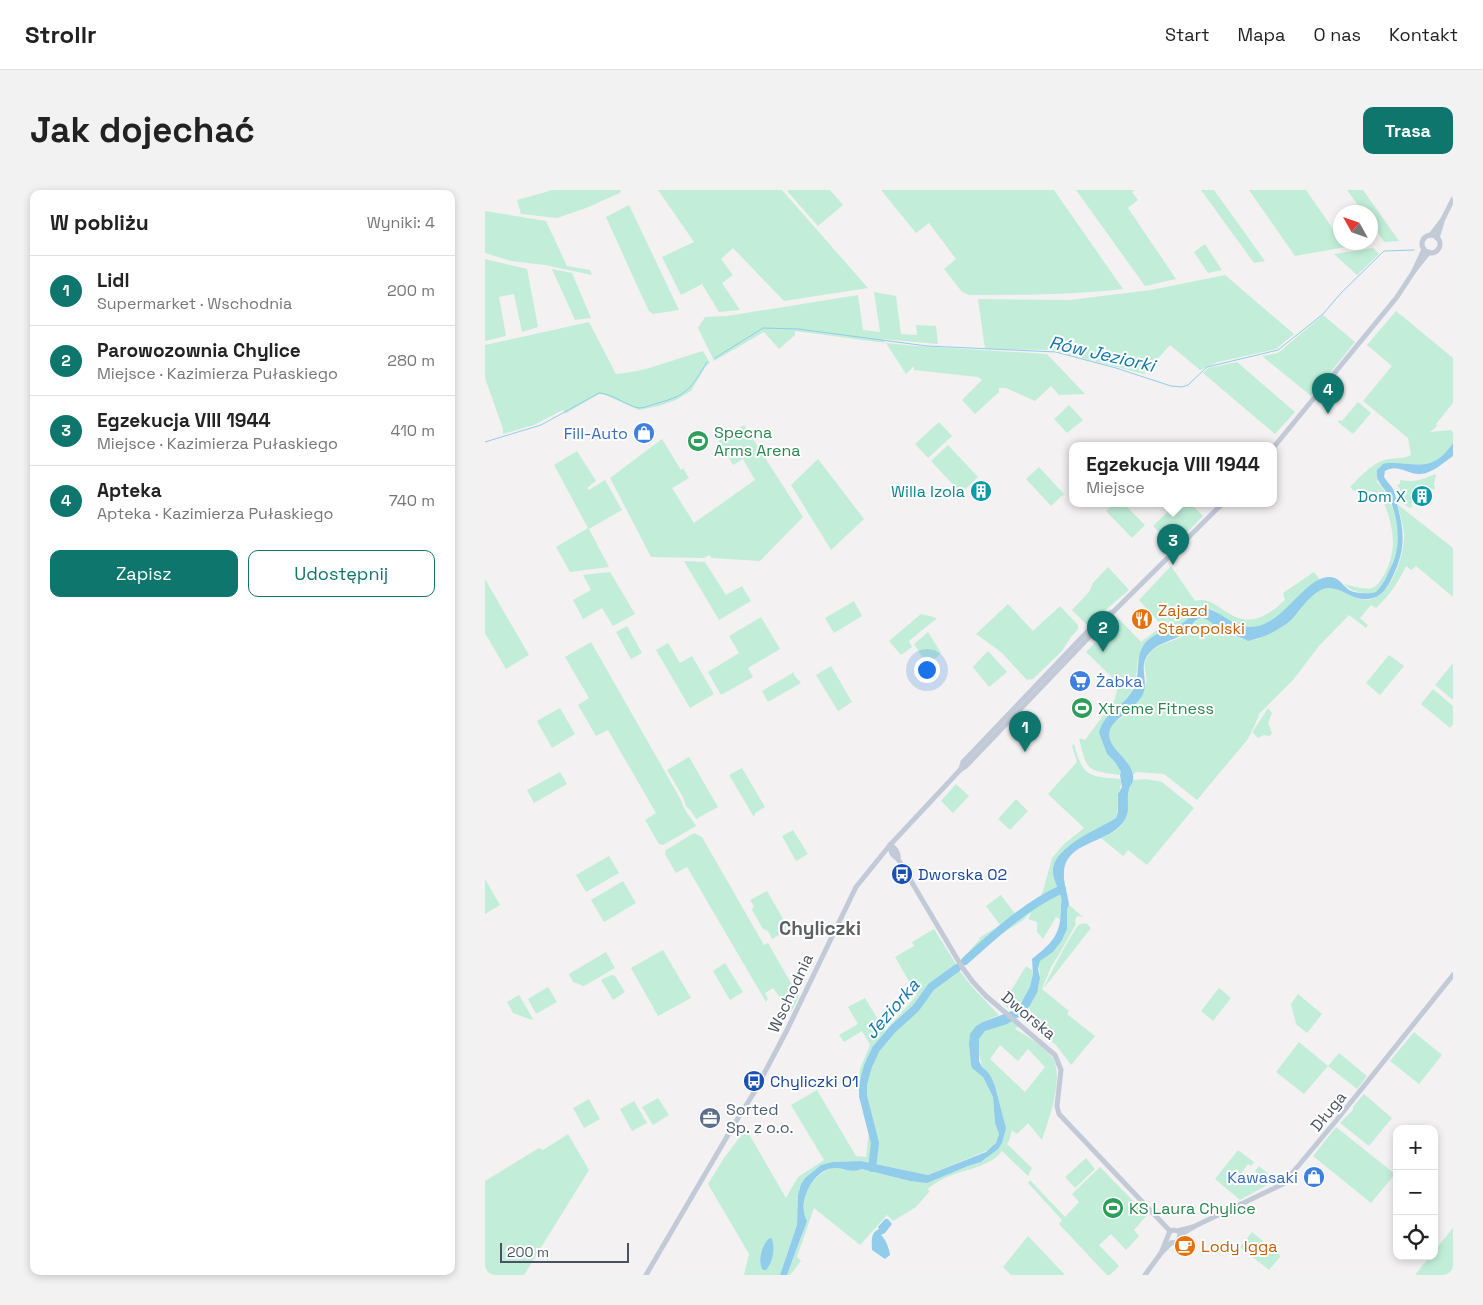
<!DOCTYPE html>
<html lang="pl">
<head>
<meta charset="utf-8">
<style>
  :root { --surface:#fff; --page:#f2f2f2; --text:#222; --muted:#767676; --line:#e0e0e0; --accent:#0f766e }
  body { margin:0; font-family:"Space Grotesk",sans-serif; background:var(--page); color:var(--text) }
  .controls { position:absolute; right:15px; bottom:15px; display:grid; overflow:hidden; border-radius:10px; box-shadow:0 2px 8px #0003 }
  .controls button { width:45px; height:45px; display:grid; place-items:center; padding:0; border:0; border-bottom:1px solid var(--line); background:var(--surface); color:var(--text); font:25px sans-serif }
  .compass { position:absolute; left:848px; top:15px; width:45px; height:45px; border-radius:50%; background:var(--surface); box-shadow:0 2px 8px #0003; rotate:310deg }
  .scale { position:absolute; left:15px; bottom:12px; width:129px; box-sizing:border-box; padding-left:5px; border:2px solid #49525e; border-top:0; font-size:14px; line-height:18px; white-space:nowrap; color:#49525e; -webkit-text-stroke:4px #fff; paint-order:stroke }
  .you { position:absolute; left:441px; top:479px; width:18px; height:18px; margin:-12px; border:4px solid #fff; border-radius:50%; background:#1a73e8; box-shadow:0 0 0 8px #1a73e833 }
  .badge { display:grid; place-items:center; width:32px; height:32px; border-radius:50%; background:var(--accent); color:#fff; font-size:16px; font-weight:700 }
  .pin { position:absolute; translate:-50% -41px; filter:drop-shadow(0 1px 2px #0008) }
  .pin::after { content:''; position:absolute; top:26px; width:18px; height:15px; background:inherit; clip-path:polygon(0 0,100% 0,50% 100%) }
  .popup { position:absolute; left:584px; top:252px; width:208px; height:65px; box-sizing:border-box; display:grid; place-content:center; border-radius:10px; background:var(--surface); filter:drop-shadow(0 1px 4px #0005); font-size:16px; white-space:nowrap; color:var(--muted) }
  .popup b { font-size:19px; color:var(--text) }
  .popup::after { content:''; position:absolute; left:50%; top:100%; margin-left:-10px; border:10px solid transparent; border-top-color:var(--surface) }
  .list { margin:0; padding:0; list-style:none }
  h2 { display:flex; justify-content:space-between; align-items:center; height:65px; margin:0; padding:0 20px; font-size:21px }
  h2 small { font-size:16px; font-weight:400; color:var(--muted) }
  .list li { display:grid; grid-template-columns:32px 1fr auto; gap:15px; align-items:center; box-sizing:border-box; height:70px; padding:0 20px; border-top:1px solid var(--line) }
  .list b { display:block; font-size:19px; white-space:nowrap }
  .list p { margin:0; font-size:16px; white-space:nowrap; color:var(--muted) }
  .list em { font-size:16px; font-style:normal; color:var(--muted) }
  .actions { display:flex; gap:10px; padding:15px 20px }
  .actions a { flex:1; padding:11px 0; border:1px solid var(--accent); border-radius:10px; text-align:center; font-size:18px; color:var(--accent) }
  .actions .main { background:var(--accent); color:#fff }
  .icon { flex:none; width:28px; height:28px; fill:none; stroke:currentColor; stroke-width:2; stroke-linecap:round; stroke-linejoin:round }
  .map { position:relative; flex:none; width:968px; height:1085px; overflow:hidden; border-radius:10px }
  header { display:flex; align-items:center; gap:30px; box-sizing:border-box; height:70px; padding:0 25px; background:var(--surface); border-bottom:1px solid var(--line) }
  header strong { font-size:24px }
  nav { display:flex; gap:28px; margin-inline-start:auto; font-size:18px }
  .intro { display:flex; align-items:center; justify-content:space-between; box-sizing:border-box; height:120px; padding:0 30px }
  h1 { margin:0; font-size:35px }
  .button { padding:12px 22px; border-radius:10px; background:var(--accent); color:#fff; font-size:18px; font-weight:700 }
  main { display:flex; gap:30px; padding:0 30px }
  aside { flex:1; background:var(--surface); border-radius:10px; box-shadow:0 2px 8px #0003 }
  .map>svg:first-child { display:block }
</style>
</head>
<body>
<header>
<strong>Strollr</strong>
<nav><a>Start</a><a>Mapa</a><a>O nas</a><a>Kontakt</a></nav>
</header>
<div class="intro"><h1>Jak dojechać</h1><a class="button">Trasa</a></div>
<main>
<aside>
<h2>W pobliżu<small>Wyniki: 4</small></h2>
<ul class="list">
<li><span class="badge">1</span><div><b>Lidl</b><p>Supermarket · Wschodnia</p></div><em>200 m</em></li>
<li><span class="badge">2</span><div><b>Parowozownia Chylice</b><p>Miejsce · Kazimierza Pułaskiego</p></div><em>280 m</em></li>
<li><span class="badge">3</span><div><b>Egzekucja VIII 1944</b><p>Miejsce · Kazimierza Pułaskiego</p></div><em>410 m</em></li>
<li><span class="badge">4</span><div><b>Apteka</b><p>Apteka · Kazimierza Pułaskiego</p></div><em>740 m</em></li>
</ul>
<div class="actions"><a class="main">Zapisz</a><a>Udostępnij</a></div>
</aside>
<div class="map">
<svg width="968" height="1085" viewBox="0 0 968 1085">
  <rect width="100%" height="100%" fill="#f3f1f1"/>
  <g fill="#c2eed9" fill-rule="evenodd">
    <polygon points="68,0 135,0 136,1 135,3 101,18 72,28 36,24 32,10"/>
    <polygon points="173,0 297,0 383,98 299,111 248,58 236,69 248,85 237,93 255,120 234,122 217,94 196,105 177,67 209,52"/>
    <polygon points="304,0 345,0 358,15 333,36 302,1"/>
    <path d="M396,0h173l69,99c-51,6 -102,6 -154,6l-7,-3 -18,-23 12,-10 -27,-36 -13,10z"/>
    <polygon points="591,0 650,0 647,2 653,10 643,18 691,89 660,96"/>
    <polygon points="716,0 729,0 780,71 769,73"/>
    <polygon points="764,0 821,0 855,49 856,52 858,53 861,57 810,66"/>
    <polygon points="862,0 878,0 914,51 899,52 886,33 886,22 878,22"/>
    <polygon points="144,15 194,120 168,124 164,121 155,102 121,27"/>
    <polygon points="0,21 61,31 82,76 105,80 107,85 60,75 26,71 0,63"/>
    <polygon points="720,54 737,80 723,83 709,62"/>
    <polygon points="888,58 894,64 872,85 849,64"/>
    <polygon points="0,69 42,79 53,137 37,142 29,104 14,107 21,146 0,151"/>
    <polygon points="67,79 87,83 106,128 90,130"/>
    <polygon points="740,85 809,144 791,159 733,172 715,180 685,155 659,184 566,160 500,159 493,109 585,110 666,100"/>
    <polygon points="389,102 411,106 416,144 432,145 431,135 451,136 453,154 397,149 401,153 432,156 562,164 600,204 574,205 566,196 550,211 521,198 514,198 514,202 490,224 477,210 497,190 493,187 429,180 429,176 421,184 401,153 310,141 310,145 294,159 279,142 229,171 213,138 220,127 242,126 373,105 378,140 395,142"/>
    <path d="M911,121l57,47v45l-17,21 1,2 -7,6 21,-2 2,2v11c-22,31 -35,19 -66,20l-10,19c13,12 24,43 21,61 -1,11 -6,20 -9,30 -3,7 -7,14 -13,19 -11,3 -25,0 -32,-8 9,2 22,7 30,3 5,-3 7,-8 10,-12 15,-27 9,-52 -3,-79l-2,1c-5,-6 -7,-7 -15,-4l-5,-4 -5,2 -4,-4c9,-9 21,-23 34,-27 10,-3 18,0 27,-5l-3,-17 -45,-37 29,-35 -25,-21z"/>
    <polygon points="838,125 870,152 826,206 777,166 793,163"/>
    <path d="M104,132l27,52c30,-2 58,-15 87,-23l7,12 -4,3 -15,25 -15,9 -17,6 -20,4 -34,-15 -6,-1 -34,20 -2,-4 -29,15 -31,9v-5l-18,-51v-33z"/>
    <polygon points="752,172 810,222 790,244 718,183 723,178"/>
    <polygon points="873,212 886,223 868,244 853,232 854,230 857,231"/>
    <polygon points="584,215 598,230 582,243 569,229"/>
    <polygon points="454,232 467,246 443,268 430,254"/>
    <polygon points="259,235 318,327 275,371 227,368 224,365 219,368 166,367 125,288 177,249 196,280 198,278 204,288 187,298 209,333 270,290 258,269 248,275 234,250"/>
    <polygon points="463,255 493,287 476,303 446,271"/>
    <polygon points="92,261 111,291 102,298 104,300 120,290 137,320 104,339 124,377 85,382 71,357 103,338 69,275"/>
    <polygon points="333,269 379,329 346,360 306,295"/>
    <polygon points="554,277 579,304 566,316 541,289"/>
    <path d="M950,284l1,2 -2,7 1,6h-4l-5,-4 -7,5 -5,-1v3l3,2 -4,5 1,1 -3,4 2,2 -3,2c-11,-5 -6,-16 -13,-23l3,-1v-4c14,3 24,-1 35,-6z"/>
    <polygon points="629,314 639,314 660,335 647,348 621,321"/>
    <polygon points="691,314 706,314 718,326 690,355 687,355 668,336"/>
    <path d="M912,314l56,44v49l-37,-31 -5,4 -5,-4c-8,17 -17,30 -30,42l-5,-3 -11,13 8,7 -2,3 -17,-13 -30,31 -26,34 -35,35 1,1 -11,23 -51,61 -33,-26 -28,-2 -4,4c-1,-5 -2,-10 -5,-14 -7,-9 -21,-18 -17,-32 3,-10 15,-13 21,-20 5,-7 13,-19 15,-27 2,-11 -6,-17 3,-29 12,-14 28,-11 39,-22 4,-5 7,-15 16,-14 7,1 12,10 18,13 8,4 24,10 32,9 5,-1 10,-4 14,-6 8,-3 16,-7 22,-14 11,-10 19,-25 33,-31 13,-6 28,10 42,11 26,1 40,-47 39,-66 -1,-10 -4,-20 -7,-30z"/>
    <polygon points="199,371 220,372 241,405 257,396 266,411 234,430"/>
    <path d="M686,376l24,35c28,-9 40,47 90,-1l-2,-7 31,-21 6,8c-30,16 -48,62 -89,43 -6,-3 -13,-10 -19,-14l-18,3 -10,11 -8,4 -11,3 -27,29 -3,26 -7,13 -29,35 8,21 8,8 6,10 -1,3c-33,-5 -33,-3 -41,-37l6,2 29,-39 5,-17 -33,-32 33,-33 22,23 21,-16 -23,-26z"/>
    <polygon points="623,377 644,400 605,433 601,434 587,420 604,402 608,393"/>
    <polygon points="125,382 150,424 128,436 117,418 98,429 88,410 106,400 98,385"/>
    <polygon points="0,389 44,465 21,479 0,443"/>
    <polygon points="369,411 377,426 349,443 340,428"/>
    <polygon points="523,414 548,441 575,416 593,435 593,439 586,447 577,461 548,489 542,490 516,462 491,444"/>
    <polygon points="436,424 452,428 424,451 427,457 416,465 404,451"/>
    <polygon points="276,427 295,459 263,478 268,487 236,505 223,482 254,463 244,446"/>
    <polygon points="142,436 157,463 146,469 131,442"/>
    <polygon points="443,442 456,463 443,476 429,454"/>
    <path d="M106,452l90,158c2,10 10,17 15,26l-33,19 -4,-1 -14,-24 11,-7 -48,-83 -12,6 -18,-31 11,-7 -24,-41z"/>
    <polygon points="183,453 195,473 207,466 229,504 205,518 171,460"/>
    <polygon points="503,461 522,482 504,497 488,477"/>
    <polygon points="904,465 919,476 895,505 881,493"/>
    <polygon points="968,473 968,510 950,495"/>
    <polygon points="346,476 367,512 353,521 331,485"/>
    <polygon points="309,482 309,485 316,493 283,512 277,501"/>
    <polygon points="948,499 968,516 968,534 965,538 936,514"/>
    <polygon points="75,518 90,544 67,558 52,531"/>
    <polygon points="783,518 787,523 783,533 787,543 785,546 779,545 773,548 768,543 768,541"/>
    <path d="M589,554c9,33 14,32 46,35 3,7 -1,10 -2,17 -1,8 1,15 -2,22l-49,30 -9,42c5,8 4,20 3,30l-5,-3 -13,22 -6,-7v-10l-9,-3 3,-6h-1l-8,8 -29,18 -27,26 -4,-6 18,-20 -1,-1 21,-13 -14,-19 15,-11 15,20 26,-19 -1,-2 2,-3 9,-33 12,-14 20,-16 -36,-34 29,-32 -5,-16z"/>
    <polygon points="204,567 233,617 211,629 206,621 201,616 198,607 182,580"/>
    <polygon points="257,578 280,617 270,623 269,627 244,585"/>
    <polygon points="75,582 82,594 49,613 42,600"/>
    <path d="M661,589l16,3 32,26 -47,57 -19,-15 -5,6 -22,-18c38,-14 18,-31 32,-58z"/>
    <polygon points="471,594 484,606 468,623 456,611"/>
    <polygon points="531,609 543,621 525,640 513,629"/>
    <polygon points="308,640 323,664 311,671 297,646"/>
    <polygon points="209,643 217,647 279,755 283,753 314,807 306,822 288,798 280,803 283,809 281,812 202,677 191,683 180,664 181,660"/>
    <polygon points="124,666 134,683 101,702 91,685"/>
    <polygon points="0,689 15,715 0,724"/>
    <polygon points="138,691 151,713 119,732 106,710"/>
    <polygon points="282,701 304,739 287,749 283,741 278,739 267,720 269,716 265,710"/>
    <path d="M584,715l14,12 -6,-1 -2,5 1,3 -15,27 -10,16 -9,22 27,22 -2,3 28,22 -24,29 -15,-20 -22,-17 -1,-5 1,-3 -5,-13c6,-9 9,-18 11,-30 0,-6 -2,-10 0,-16l13,-9 14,-26v-17z"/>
    <path d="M601,733l5,5 -47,60c3,-8 30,-60 35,-63 2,-2 5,-1 7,-2z"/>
    <polygon points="449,739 474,779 474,780 488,798 514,825 498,832 486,874 498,887 508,907 510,933 514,944 511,953 506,959 443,985 377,971 347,972 336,975 320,988 316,994 313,1005 312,1035 295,1085 259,1085 264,1064 223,994 239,968 261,939 301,1008 313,987 339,970 306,915 332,900 371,966 381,967 384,942 374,904 378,890 374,888 375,879 385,855 377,841 359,852 354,845 373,834 363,817 380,808 400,841 432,805 410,767 429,756 427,752"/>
    <polygon points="178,760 206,808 173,826 146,778"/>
    <polygon points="121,762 130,778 99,796 88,792 84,784"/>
    <polygon points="240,773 258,802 245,810 228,781"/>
    <path d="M541,776l6,4c4,16 -9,32 -20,41l-9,-7z"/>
    <polygon points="126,785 130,786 140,802 128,810 116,790"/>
    <polygon points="63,797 72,812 51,824 43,809"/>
    <polygon points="734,798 746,808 728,831 716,821"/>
    <polygon points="813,804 837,824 822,843 811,834 806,814"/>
    <polygon points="34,805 48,829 47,830 28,823 22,812"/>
    <path d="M526,831l7,5 -3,3c12,7 28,17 37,28 13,19 -3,62 -10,83l-14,-17 -11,11 -5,-4 -3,11 -2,3 25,24 -4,8 -26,-25c-11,15 -34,18 -50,24 -9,3 -17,8 -25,14l3,2 -14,16 -23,14 -6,-6 -27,30 -46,-37 -17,49 4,4 -11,14h-3l14,-37 4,-20 -2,-4c1,-6 1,-13 2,-20 3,-10 18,-25 29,-26 11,-1 15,6 28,1l48,12 17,1 41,-16 13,-4 6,-4 19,-30 -11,-42 -8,-15 -5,-4 -4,-18 1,-10 6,-8zM515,855l18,16 10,-12 17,18 -20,25 -35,-33z"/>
    <polygon points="929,842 957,865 934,894 905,871"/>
    <polygon points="814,852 843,876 854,863 882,886 872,899 843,876 819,904 791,882"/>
    <polygon points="879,904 907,928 884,956 855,933 868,920 868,917"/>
    <polygon points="173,908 184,925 168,935 157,917"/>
    <polygon points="104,909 115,929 99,938 88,918"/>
    <polygon points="149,911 162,933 147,941 135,919"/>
    <polygon points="851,937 910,984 886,1013 828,966"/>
    <polygon points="83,944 104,980 39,1085 0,1085 0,991 54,958 58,960"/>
    <polygon points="753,960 769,972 766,976 763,974 755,985 765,994 774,984 770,981 774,976 791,990 755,1010 730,989"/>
    <polygon points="601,968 610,979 590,998 580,987"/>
    <polygon points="615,977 662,1025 649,1040 654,1046 641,1060 626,1044 614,1055 634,1076 625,1085 622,1085 574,1034 577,1030 543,993 545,990 580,1027 594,1012 587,1004"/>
    <polygon points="968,1038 968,1085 930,1085 945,1066 949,1066 949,1061"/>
    <polygon points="767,1042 796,1066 784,1080 755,1057"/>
    <polygon points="543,1046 580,1085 526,1085 518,1077"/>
  </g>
  <g fill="#91ccea">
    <path d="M968,253v13c-9,6 -20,17 -32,18 -13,1 -23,-11 -36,-3l-1,6c3,5 7,8 9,12 3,6 3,12 5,19 7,27 7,43 -6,70 -5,10 -11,20 -24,21 -16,3 -31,-17 -47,-9 -12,6 -20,19 -29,29 -11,11 -29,19 -44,22 -8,-5 -19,-6 -28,-11 -6,-4 -11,-12 -19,-12 -8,1 -10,11 -16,15 -13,9 -33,10 -40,27 -4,11 3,22 -2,34 -7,15 -29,24 -33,36 -5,16 16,26 21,39 1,2 3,8 2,11 0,3 -4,7 -4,10 -3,9 1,19 -3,27 -11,27 -60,22 -62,55 -1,11 4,22 5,33l-2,4v20l-5,11 -9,12 -13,9 -2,8 2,9 -3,15 -8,14 -10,10 -12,7 -22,7 -6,8v22l3,6 5,4 4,6 4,9 11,42 -4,15 -4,6 -17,13 -13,4 -41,17 -17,-2 -48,-12c-13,5 -17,-2 -28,-1 -21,1 -38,35 -27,53l-20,54h-7l17,-50 1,-30 3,-11 4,-6 16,-13 11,-3 29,-1 67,14 58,-23 10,-9 3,-9 -4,-11 -2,-26 -10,-20 -11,-9 -1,-4 -2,-20 1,-10 6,-8 7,-4 29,-11 8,-6 10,-18 3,-13 -1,-15c20,-16 29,-24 29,-51 0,-4 1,-7 0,-11 -3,-12 -13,-24 -5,-37 13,-20 41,-30 60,-42l2,-6v-18l4,-7 -2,-12 1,-3 -6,-10 -8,-8 -8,-21c5,-22 25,-25 35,-45 7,-15 0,-34 13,-47 10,-9 20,-10 31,-15 8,-4 14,-12 20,-18 24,-2 33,24 60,18 28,-6 47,-49 72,-49 9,0 13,9 19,13 7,4 20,4 27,2 7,-7 10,-14 14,-23 12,-23 9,-48 -1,-72 -4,-10 -14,-14 -12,-27l6,-6 4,-1c31,-1 44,11 66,-20z"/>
    <path d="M400,1029h3l4,5 -7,9 -4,2c5,5 8,13 9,20l-5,4 -13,-9c0,-10 -2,-17 7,-21l-1,-2z"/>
    <path d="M285,1048l2,1c3,10 1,23 -6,31h-3c-6,-8 -1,-27 7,-32z"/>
  </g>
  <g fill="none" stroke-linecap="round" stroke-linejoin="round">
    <g stroke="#91ccea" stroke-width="1">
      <polyline points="230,168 278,138 313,139 442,156 571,162 631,178 686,196 697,197 703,195 722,177 793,160 838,124 856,103 899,61 929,60"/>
      <path d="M0,252l56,-17 58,-32c12,0 28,13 40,15 6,0 14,-4 19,-5 30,-8 33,-15 49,-41"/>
      <polyline points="542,817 547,830"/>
    </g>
    <g stroke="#91ccea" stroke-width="8">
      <path d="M480,771c30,-27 60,-55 97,-72"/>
      <polyline points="387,978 390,953 378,906 378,894 383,876 391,859 408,839 431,818 446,797 472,778"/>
    </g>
    <g stroke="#c3cad7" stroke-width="5">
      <polyline points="946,45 958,29 968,9"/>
      <circle cx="946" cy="54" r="9"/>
      <polyline points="952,48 957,32"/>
      <polyline points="929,81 944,62"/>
      <polyline points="788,258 912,107 929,81 939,59"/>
      <polyline points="476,579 478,572 603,441 625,423"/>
      <path d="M405,655c5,3 9,7 8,14l64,108 11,15 13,14 69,59 6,15 -4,36 2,8 111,117"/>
      <path d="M405,655c0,6 2,11 8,14"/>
      <polyline points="685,1041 689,1040 692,1041 708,1037"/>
      <polyline points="695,1045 708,1037 798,994 850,932 968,785"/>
      <polyline points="686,1053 693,1052 695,1045"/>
      <polyline points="676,1063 686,1053"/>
      <polyline points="161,1085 250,933 270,901 302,840 371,697 405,655 476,579 481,576 628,422 737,314"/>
      <polyline points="660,1085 676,1063 685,1041"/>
    </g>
  </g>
  <defs>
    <g id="shop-disc" transform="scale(1.125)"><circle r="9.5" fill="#3f7fe0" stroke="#fff"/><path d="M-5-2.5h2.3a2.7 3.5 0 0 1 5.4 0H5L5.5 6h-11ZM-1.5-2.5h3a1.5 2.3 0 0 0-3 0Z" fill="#fff"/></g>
    <g id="stadium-disc" transform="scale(1.125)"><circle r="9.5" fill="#2e9e5b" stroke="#fff"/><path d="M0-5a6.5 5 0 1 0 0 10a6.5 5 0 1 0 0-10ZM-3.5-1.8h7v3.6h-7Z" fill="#fff"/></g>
    <g id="building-disc" transform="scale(1.125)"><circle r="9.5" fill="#0f9aa8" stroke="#fff"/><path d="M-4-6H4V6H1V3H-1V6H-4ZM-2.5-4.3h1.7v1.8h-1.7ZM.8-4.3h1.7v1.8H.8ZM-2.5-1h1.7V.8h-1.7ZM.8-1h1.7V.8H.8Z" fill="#fff"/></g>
    <g id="restaurant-disc" transform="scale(1.125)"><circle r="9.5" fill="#e8710a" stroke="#fff"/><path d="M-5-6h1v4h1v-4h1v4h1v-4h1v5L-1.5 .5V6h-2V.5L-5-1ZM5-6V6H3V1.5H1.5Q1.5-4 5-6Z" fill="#fff"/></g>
    <g id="supermarket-disc" transform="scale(1.125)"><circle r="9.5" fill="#3f7fe0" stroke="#fff"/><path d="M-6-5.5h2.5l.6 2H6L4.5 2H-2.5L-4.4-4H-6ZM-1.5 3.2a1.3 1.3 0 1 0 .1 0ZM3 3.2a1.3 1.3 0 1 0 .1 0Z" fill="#fff"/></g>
    <g id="bus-disc" transform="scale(1.125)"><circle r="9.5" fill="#1a4fb4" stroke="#fff"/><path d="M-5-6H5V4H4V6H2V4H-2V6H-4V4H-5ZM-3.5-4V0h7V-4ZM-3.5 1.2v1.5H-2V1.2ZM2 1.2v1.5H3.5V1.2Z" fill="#fff"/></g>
    <g id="office-disc" transform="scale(1.125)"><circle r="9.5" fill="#5c6f8a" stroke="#fff"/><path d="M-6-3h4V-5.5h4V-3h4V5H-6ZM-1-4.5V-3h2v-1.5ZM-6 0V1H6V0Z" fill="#fff"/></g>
    <g id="cafe-disc" transform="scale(1.125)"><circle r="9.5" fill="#e8710a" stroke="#fff"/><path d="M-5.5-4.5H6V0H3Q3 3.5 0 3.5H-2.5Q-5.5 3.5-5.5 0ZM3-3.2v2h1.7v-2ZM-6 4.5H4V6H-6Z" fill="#fff"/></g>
  </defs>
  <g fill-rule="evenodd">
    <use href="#shop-disc" x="159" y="243"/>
    <use href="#stadium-disc" x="213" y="251"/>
    <use href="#building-disc" x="496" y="301"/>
    <use href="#building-disc" x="937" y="306"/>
    <use href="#restaurant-disc" x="657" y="429"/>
    <use href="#supermarket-disc" x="595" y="491"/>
    <use href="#stadium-disc" x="597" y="518"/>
    <use href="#bus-disc" x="417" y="684"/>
    <use href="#bus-disc" x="269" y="891"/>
    <use href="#office-disc" x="225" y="928"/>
    <use href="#shop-disc" x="829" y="987"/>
    <use href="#stadium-disc" x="628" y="1018"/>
    <use href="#cafe-disc" x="700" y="1056"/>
  </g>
  <g text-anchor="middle" stroke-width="4" stroke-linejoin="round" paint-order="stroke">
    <g font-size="16" fill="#27864d" stroke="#fff" text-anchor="start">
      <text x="229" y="248">Specna<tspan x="229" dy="18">Arms Arena</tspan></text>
      <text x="613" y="524">Xtreme Fitness</text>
      <text x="644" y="1024">KS Laura Chylice</text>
    </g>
    <g font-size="16" fill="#366cbe" stroke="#fff" text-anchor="end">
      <text x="143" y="249">Fill-Auto</text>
      <text x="611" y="497" text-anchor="start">Żabka</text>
      <text x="813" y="993">Kawasaki</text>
    </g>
    <g font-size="16" fill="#0d838f" stroke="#fff" text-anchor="end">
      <text x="480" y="307">Willa Izola</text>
      <text x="921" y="312">Dom X</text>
    </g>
    <g font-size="16" fill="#c56008" stroke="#fff" text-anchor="start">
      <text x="673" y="426">Zajazd<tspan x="673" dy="18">Staropolski</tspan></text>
      <text x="716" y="1062">Lody Igga</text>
    </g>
    <g font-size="16" fill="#164399" stroke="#fff" text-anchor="start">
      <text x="433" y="690">Dworska 02</text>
      <text x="285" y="897">Chyliczki 01</text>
    </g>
    <g font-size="16" fill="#49525e" stroke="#fff">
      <text transform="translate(305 803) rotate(-65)" y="6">Wschodnia</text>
      <text transform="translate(544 825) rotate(40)" y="6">Dworska</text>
      <text transform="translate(843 921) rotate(-51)" y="6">Długa</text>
    </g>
    <g font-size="16" fill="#4e5e75" stroke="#fff" text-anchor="start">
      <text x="241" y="925">Sorted<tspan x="241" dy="18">Sp. z o.o.</tspan></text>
    </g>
    <g font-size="18" font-style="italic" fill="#1176a9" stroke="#fff">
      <text transform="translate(617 164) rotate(13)" y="6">Rów Jeziorki</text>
      <text transform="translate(407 819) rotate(-49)" y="6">Jeziorka</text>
    </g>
    <g font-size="19" font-weight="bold" fill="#5e6066" stroke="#fff">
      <text x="335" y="745">Chyliczki</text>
    </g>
  </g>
</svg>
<div class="controls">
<button>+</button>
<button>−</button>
<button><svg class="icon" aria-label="locate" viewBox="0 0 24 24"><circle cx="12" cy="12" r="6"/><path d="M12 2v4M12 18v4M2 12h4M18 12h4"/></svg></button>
</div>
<svg class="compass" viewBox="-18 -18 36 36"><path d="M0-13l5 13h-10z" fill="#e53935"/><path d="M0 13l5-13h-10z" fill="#767676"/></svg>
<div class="scale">200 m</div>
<div class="you"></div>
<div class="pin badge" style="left:540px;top:562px">1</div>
<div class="pin badge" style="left:618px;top:462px">2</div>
<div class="pin badge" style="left:688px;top:375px">3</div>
<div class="popup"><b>Egzekucja VIII 1944</b>Miejsce</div>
<div class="pin badge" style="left:843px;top:224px">4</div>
</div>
</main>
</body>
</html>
